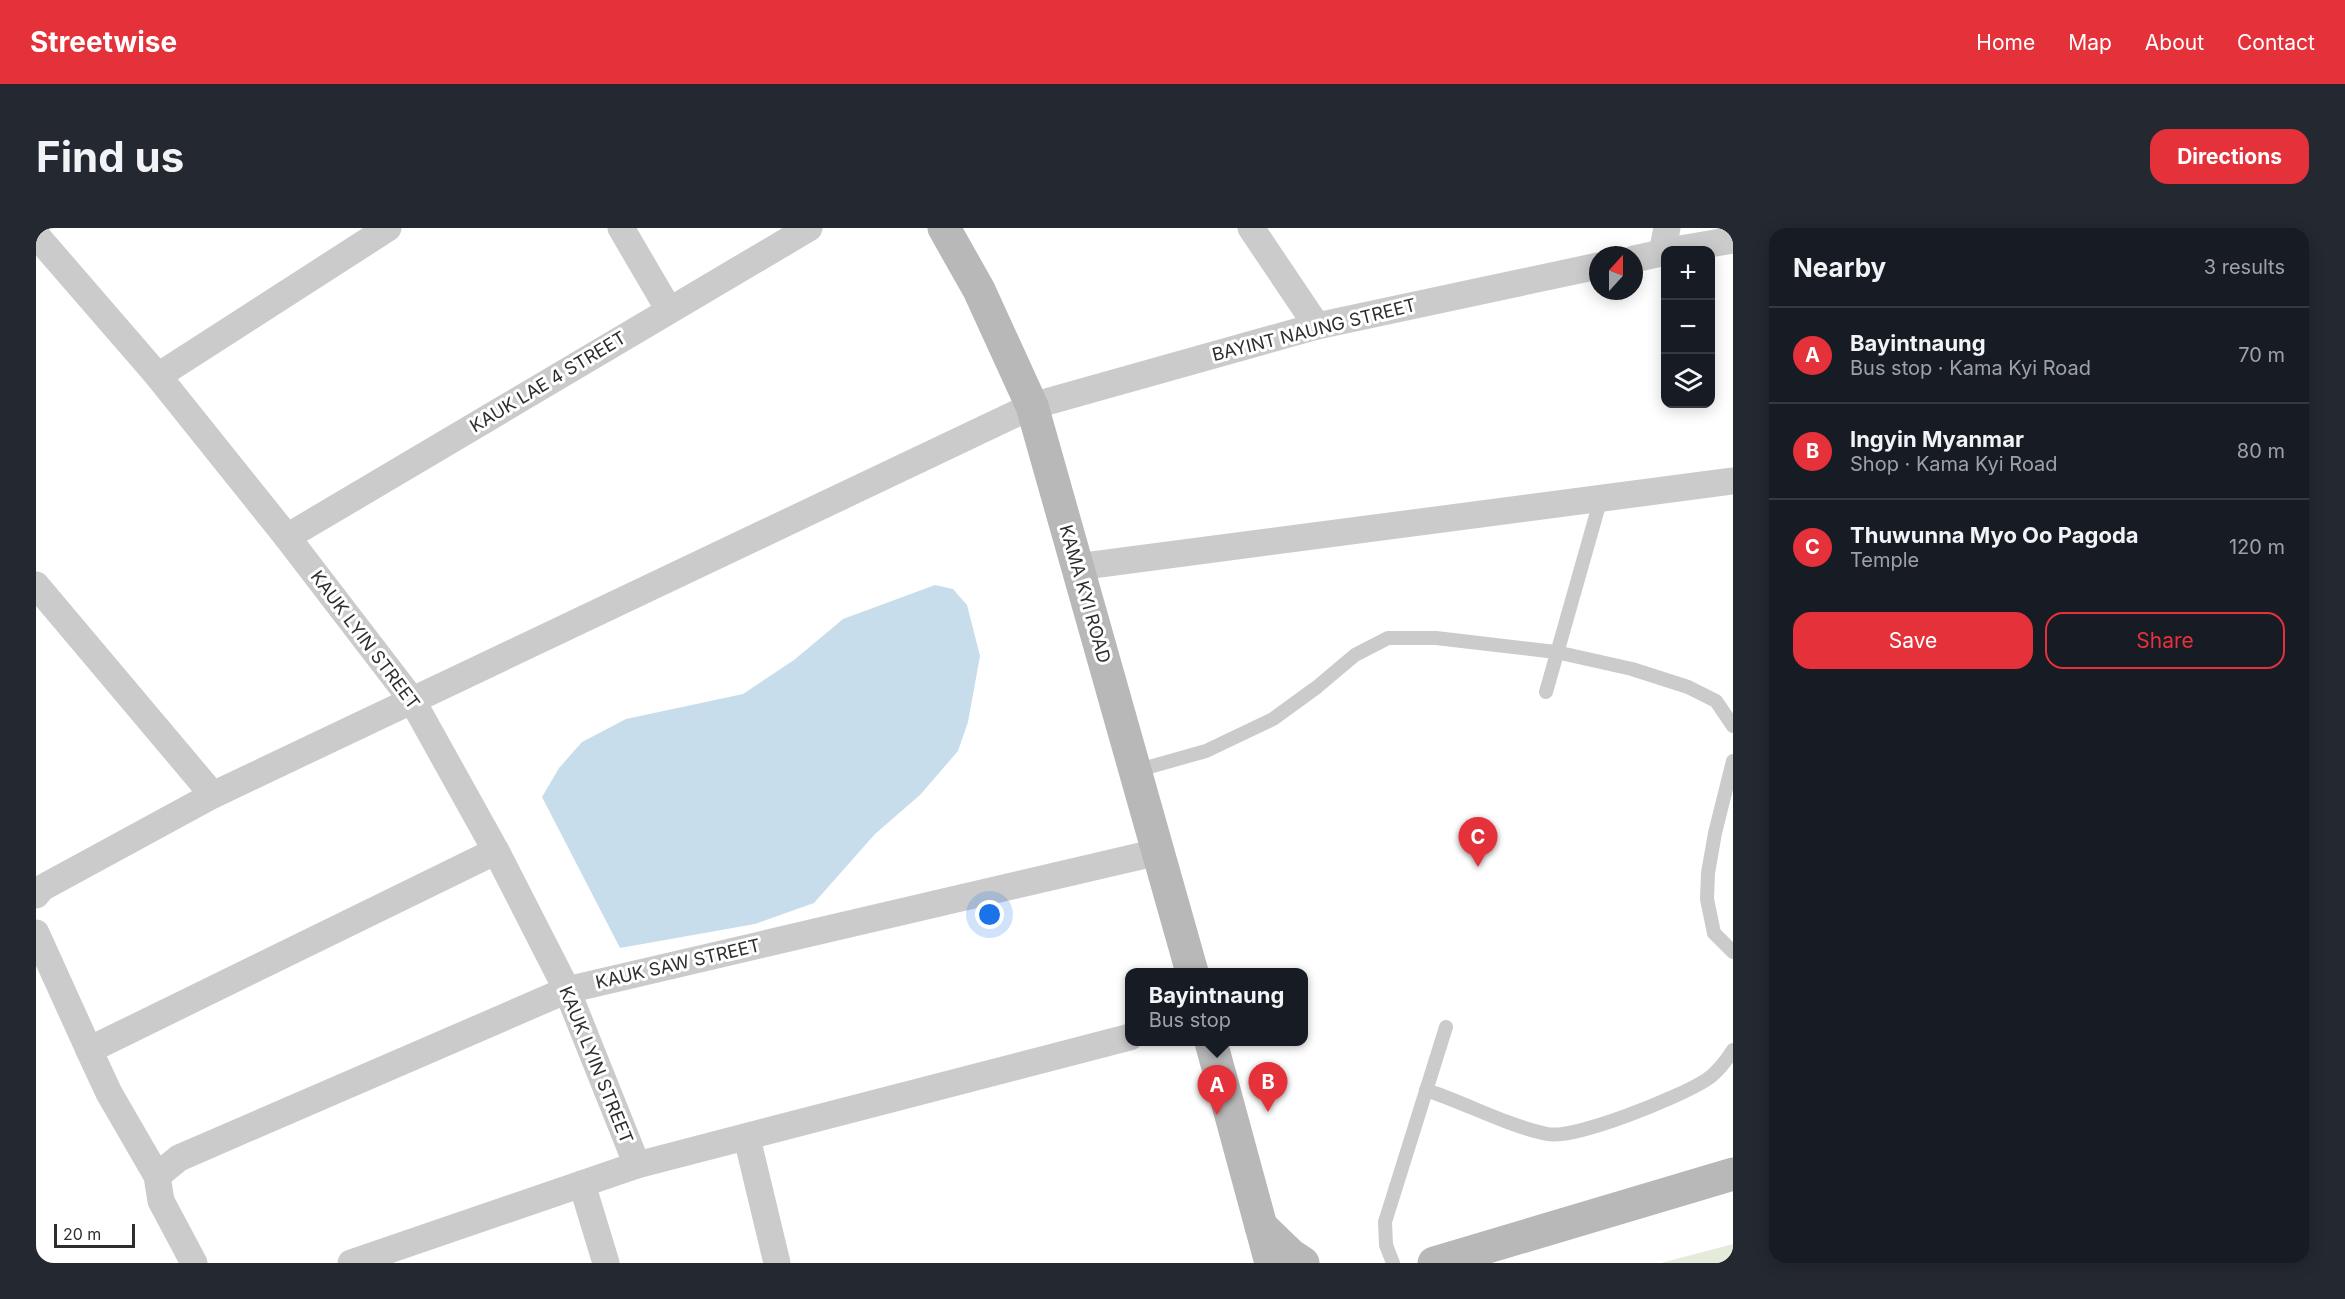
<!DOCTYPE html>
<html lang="en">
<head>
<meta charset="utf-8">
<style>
  :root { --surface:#171b24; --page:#242831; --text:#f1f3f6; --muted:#9ea1a6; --line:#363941; --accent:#e4313a }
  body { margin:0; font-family:Inter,sans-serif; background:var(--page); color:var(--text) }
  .controls { position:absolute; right:18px; top:18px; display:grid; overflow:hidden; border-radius:12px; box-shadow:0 3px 15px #0003 }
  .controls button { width:54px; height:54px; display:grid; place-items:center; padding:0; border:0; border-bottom:2px solid var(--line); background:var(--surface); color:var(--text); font:30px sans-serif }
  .compass { position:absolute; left:1553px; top:18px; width:54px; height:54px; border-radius:50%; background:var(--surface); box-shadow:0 3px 15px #0003; rotate:21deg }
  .scale { position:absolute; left:18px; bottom:15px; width:81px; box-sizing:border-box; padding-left:6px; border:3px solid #2e2e2e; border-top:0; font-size:16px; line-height:21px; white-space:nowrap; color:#2e2e2e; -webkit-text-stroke:4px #fff; paint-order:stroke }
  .you { position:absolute; left:954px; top:687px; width:21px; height:21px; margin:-15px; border:4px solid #fff; border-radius:50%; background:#1a73e8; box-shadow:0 0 0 9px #1a73e833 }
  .badge { display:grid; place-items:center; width:39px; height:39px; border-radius:50%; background:var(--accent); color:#fff; font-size:20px; font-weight:700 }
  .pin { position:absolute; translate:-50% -50px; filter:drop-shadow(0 2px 3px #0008) }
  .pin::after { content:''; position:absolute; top:32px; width:21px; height:18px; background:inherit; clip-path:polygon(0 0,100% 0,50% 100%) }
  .popup { position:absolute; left:1089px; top:740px; width:183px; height:78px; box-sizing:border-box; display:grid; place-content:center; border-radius:12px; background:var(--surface); filter:drop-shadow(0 2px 4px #0005); font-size:20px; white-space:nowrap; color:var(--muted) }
  .popup b { font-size:22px; color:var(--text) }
  .popup::after { content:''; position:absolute; left:50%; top:100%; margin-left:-12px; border:12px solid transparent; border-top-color:var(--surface) }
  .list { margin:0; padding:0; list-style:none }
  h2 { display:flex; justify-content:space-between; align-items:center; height:78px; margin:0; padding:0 24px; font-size:26px }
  h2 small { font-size:20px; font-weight:400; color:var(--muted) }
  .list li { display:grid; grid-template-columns:39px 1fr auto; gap:18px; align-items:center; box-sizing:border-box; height:96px; padding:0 24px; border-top:2px solid var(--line) }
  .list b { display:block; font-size:22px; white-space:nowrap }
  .list p { margin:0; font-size:20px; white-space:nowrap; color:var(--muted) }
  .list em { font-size:20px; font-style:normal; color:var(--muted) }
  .actions { display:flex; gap:12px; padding:18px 24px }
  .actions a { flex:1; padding:14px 0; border:2px solid var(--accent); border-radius:18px; text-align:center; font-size:21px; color:var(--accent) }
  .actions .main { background:var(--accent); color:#fff }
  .icon { flex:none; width:33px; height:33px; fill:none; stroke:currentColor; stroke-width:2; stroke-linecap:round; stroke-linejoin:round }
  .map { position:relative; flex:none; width:1697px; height:1035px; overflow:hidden; border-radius:18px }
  header { display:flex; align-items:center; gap:36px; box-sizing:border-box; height:84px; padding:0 30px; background:var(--accent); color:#fff }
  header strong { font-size:28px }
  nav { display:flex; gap:33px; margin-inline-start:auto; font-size:21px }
  .intro { display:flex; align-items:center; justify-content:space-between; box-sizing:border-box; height:144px; padding:0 36px }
  h1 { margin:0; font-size:42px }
  .button { padding:15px 27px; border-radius:18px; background:var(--accent); color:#fff; font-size:21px; font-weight:700 }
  main { display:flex; gap:36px; padding:0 36px }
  aside { flex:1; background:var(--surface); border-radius:18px; box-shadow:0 3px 15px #0003 }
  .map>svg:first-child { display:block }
</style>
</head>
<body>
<header>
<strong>Streetwise</strong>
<nav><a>Home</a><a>Map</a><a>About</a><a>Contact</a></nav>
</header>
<div class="intro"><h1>Find us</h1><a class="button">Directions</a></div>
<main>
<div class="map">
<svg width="1697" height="1035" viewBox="0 0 1697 1035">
  <rect width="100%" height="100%" fill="#fff"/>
  <polygon fill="#e4ebdb" points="1697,1016 1697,1035 1625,1035"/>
  <polygon fill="#c8ddeb" points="899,357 917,361 931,377 944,428 932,494 922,523 884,567 839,606 778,675 719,696 584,720 506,569 523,540 546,514 590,491 707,466 758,432 807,391"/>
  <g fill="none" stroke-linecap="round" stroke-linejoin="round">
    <g stroke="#cbcbcb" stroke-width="14">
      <polyline points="1510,464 1565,270"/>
      <polyline points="1697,533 1679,605 1672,645 1671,671 1678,705 1697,724"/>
      <polyline points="1099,543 1170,523 1237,491 1281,459 1319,427 1352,410 1400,410 1520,424 1596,441 1652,459 1680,473 1697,498"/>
      <path d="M1390,862c40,13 79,35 121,44 27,6 133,-37 159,-54 11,-7 20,-19 27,-30"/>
      <polyline points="1357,1035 1350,1017 1349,994 1410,799"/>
    </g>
    <g stroke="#cbcbcb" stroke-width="27">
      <polyline points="585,0 633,82"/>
      <polyline points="1215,0 1281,98"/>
      <polyline points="0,7 122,148 251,309 376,472 460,623 531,762 601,937"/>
      <polyline points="1638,22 1697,12"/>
      <polyline points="1626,25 1631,0"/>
      <polyline points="1598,31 1630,24"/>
      <polyline points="122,148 352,0"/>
      <polyline points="251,309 773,0"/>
      <polyline points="1041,339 1697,253"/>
      <polyline points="0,357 177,567"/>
      <polyline points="0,667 6,660 177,567 996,178 1281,98 1562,38"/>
      <polyline points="0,705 53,822"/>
      <polyline points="711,910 741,1035"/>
      <polyline points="121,948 143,930 531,762 1122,624"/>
      <polyline points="546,956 570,1035"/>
      <polyline points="158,1035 125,973 121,948 73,865 53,822 460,623"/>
      <polyline points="315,1035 601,937 1094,809"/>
    </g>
    <g stroke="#b8b8b8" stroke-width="33">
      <polyline points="908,0 943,62 996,178 1156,744"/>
      <polyline points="1175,814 1235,1035"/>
      <polyline points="1225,998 1255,1027 1267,1035"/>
      <polyline points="1398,1035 1697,946"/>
    </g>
  </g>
  <g text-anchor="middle" stroke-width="6" stroke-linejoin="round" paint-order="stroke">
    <g font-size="18" fill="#2e2e2e" stroke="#fff">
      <text transform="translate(1278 102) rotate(-14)" y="6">BAYINT NAUNG STREET</text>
      <text transform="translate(512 154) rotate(-31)" y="6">KAUK LAE 4 STREET</text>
      <text transform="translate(1049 366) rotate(74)" y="6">KAMA KYI ROAD</text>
      <text transform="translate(329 412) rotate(53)" y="6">KAUK LYIN STREET</text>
      <text transform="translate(642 736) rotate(-13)" y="6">KAUK SAW STREET</text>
      <text transform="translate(560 837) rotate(68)" y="6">KAUK LYIN STREET</text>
    </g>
  </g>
</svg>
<div class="controls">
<button>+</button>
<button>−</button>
<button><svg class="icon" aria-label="layers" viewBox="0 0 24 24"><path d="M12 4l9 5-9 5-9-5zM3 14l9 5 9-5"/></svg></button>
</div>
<svg class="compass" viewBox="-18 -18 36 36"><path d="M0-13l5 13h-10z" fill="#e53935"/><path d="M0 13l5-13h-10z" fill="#9ea1a6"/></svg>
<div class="scale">20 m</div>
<div class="you"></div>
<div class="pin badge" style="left:1181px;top:887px">A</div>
<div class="popup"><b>Bayintnaung</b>Bus stop</div>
<div class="pin badge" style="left:1232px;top:884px">B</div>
<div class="pin badge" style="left:1442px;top:639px">C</div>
</div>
<aside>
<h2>Nearby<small>3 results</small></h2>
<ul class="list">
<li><span class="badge">A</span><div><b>Bayintnaung</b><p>Bus stop · Kama Kyi Road</p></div><em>70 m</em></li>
<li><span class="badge">B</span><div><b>Ingyin Myanmar</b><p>Shop · Kama Kyi Road</p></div><em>80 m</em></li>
<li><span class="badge">C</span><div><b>Thuwunna Myo Oo Pagoda</b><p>Temple</p></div><em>120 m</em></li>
</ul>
<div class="actions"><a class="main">Save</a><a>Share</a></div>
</aside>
</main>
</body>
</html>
